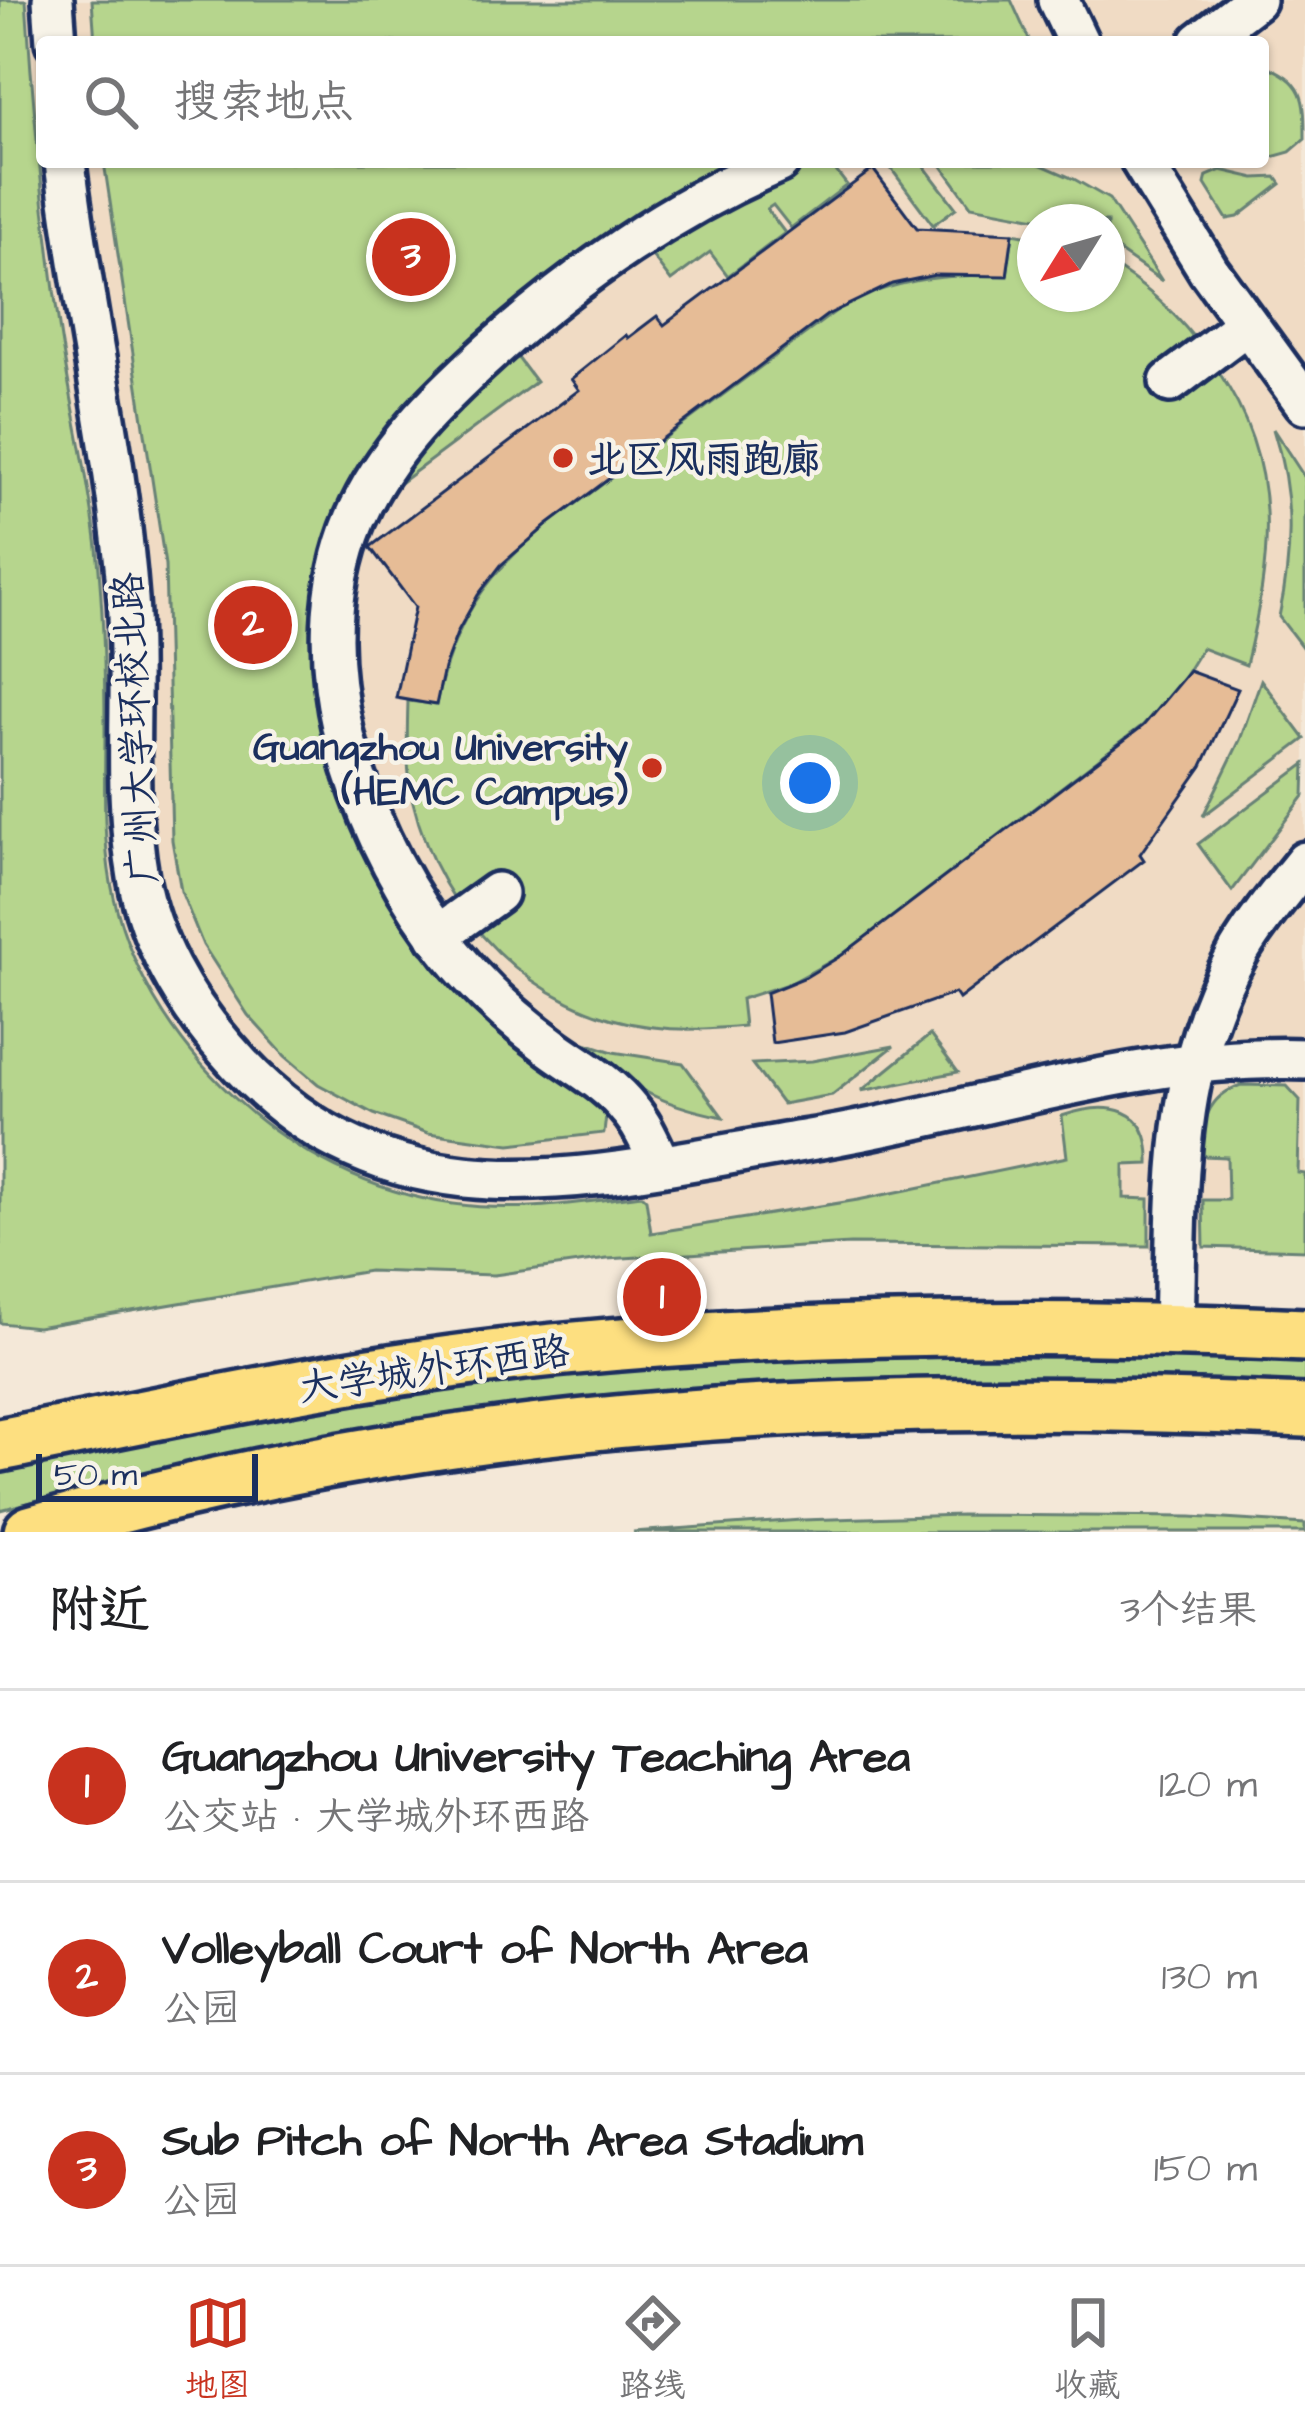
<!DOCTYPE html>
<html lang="zh">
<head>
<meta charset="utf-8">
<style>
  :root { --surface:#fff; --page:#f2f2f2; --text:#202124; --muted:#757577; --line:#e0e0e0; --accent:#c8321e }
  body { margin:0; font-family:"Architects Daughter","LXGW WenKai TC",sans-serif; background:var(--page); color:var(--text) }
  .compass { position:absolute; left:1017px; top:204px; width:108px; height:108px; border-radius:50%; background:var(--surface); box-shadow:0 3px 9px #0004; rotate:233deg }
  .scale { position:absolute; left:36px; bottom:30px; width:222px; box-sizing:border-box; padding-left:12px; border:6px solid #1b2f5e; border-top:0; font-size:33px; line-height:42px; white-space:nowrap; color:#1b2f5e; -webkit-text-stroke:9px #f7f3e8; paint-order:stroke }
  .you { position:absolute; left:810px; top:783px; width:42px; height:42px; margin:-30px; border:9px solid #fff; border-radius:50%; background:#1a73e8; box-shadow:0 0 0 18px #1a73e833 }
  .badge { display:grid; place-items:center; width:78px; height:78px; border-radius:50%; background:var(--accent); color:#fff; font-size:39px; font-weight:700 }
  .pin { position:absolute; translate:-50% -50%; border:6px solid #fff; box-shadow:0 3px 12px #0006 }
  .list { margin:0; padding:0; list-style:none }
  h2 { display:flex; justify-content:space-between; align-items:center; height:156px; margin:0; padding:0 48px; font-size:51px }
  h2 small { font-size:39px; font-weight:400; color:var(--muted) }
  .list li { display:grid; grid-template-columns:78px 1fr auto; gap:36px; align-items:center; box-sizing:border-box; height:192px; padding:0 48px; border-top:3px solid var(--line) }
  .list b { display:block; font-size:45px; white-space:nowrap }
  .list p { margin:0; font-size:39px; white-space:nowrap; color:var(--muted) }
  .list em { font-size:39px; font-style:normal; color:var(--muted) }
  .icon { flex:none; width:66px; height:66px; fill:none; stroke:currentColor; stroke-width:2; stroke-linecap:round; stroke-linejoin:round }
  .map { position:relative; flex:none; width:1305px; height:1532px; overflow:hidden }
  .search { position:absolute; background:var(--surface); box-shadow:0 3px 9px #0004; left:36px; right:36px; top:36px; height:132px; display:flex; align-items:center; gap:30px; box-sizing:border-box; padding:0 42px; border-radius:12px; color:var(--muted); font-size:45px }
  .sheet { height:732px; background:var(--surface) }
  nav { display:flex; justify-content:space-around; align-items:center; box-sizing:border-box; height:168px; border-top:3px solid var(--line); background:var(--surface); font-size:33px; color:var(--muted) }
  nav a { display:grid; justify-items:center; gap:6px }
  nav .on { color:var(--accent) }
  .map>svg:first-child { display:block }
</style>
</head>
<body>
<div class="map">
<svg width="1305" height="1532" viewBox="0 0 1305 1532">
  <rect width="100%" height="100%" fill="#f4e8d8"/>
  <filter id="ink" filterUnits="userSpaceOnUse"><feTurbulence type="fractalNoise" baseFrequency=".00833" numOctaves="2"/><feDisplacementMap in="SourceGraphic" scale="24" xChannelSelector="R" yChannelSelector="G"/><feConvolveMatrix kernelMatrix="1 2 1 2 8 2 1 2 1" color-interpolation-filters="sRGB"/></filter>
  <g filter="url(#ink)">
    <path fill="#f0dbc4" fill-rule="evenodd" d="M0,0h1305v1250l-455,-6 -243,15 -113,16 -125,-4 -332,56 -37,-4zM42,42h1221v120h-1221zM1035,222h72v72h-72z"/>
    <g fill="#b6d58d" stroke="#688276" stroke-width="3">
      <path d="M0,0h26c7,112 18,223 34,333 11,72 29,143 37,215 6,60 8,120 8,181 0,51 -3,103 6,154 30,162 180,299 342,321 65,9 124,-1 189,-9l4,4 5,34 207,-33 209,-43 -5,-41c46,-16 89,-10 87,48l-25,1v33l25,1v47l-299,-2 -243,15 -113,16 -125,-4 -332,56 -37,-4z"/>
      <polygon points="92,0 1011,0 1030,42 95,42"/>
      <path d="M1263,65c42,15 42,34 42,74l-15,13 -25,7z"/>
      <polygon points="104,162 757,162 662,209 346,517 361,818 607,1107 604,1133 510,1144 428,1133 374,1114 318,1084 285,1056 248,1015 203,945 181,891 172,840 165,565"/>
      <polygon points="801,162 829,162 847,185 791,228 773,205 767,209 785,233 728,276 710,252 671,281 643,244 707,204"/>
      <polygon points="897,162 921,162 956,208 933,225 890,167"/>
      <polygon points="939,162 1035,162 1074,179 1109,199 1162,281 1107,243 1107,222 1058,222 971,206"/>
      <polygon points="1221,170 1255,178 1276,177 1281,184 1238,217 1227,219 1205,184 1207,176"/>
      <path d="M1013,233l22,4v57h72v-32c35,21 63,45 88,77l-4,51 27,-19c65,94 54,188 28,294l-44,-17 -24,39 -35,38 -301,230 -51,28 -50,16 3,27c-31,3 -60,5 -91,1 -120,-14 -213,-111 -240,-225 -7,-34 -6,-68 -5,-101l28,3c17,-80 47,-127 110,-178l302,-224c61,-25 94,-27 159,-27z"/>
      <polygon points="509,346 536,382 373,503"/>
      <path d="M1273,429l32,49v173l-26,-34c14,-66 15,-123 -6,-188z"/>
      <polygon points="1261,680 1305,739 1203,816 1240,740"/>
      <polygon points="1305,764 1304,796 1232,891 1198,844"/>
      <polygon points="930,1035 958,1072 861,1091"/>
      <path d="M576,1040l37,12 70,11 40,54c-67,-13 -97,-32 -147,-77z"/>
      <polygon points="894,1046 832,1095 782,1104 752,1064 812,1061"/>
      <path d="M1241,1085l46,1 13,14 -2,73 7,1v76l-101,-3 -1,-47h25l-1,-43 -24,-1c-1,-34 3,-59 38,-71z"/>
      <path d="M1125,1352l180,8v27c-237,-11 -471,-10 -707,12 -82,8 -164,16 -244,30 -119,21 -237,51 -354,81v-39c182,-40 364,-74 549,-95 191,-23 384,-22 576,-24z"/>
      <polygon points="961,1515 1191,1517 1305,1524 1305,1532 633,1532 801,1520"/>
    </g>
    <g fill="#e6bc96" stroke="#1b2f5e" stroke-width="3">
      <polygon points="873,169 917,228 1013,233 1007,276 935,275 892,284 827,315 546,526 501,565 478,595 458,631 444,668 436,705 396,698 415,607 370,547 579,390 571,379 626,335 628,338 657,316 664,325"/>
      <polygon points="1189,671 1238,689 1202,766 1140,854 1144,860 959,999 955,993 845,1032 772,1043 766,993 806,977 842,955 1143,726"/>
    </g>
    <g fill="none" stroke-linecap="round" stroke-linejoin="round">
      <g stroke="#1b2f5e" stroke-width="48">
        <g id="minor">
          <polyline points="53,0 56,42"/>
          <polyline points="1058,0 1078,42"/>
          <polyline points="1200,42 1255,0"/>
          <path d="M65,162c17,146 52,291 63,437 7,92 -6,187 10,278 11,63 46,124 88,172 163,191 369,126 583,91 165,-26 327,-87 496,-81"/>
          <polyline points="1142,162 1209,271 1305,403"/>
          <polyline points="1170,382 1247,324"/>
          <polyline points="437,936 497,893"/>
          <path d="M660,1164c-9,-19 -17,-39 -31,-55 -21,-27 -51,-42 -78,-62 -44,-32 -84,-70 -116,-115 -81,-111 -136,-279 -80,-413 29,-68 82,-119 136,-168 88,-78 180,-142 288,-189"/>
          <path d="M1174,1329c4,-134 -4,-256 65,-378 19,-32 43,-60 66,-89"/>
        </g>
      </g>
      <g stroke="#1b2f5e" stroke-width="60">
        <g id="major">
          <path d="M0,1445c184,-37 367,-77 554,-95 250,-25 500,-26 751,-15"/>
          <path d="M30,1532c417,-123 843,-141 1275,-121"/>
        </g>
      </g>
      <use href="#minor" stroke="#f7f3e8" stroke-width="39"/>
      <use href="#major" stroke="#fddf80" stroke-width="51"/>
    </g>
  </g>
  <g fill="#c8321e" stroke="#f7f3e8" stroke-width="4.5">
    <circle cx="563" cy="458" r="12"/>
    <circle cx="652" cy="768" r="12"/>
  </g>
  <g text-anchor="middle" stroke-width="9" stroke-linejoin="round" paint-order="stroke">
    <g font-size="39" font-weight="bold" fill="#1b2f5e" stroke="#f7f3e8" text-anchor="start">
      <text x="587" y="472">北区风雨跑廊</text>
      <text x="628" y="760" text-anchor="end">Guangzhou University<tspan x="628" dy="45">(HEMC Campus)</tspan></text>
    </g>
    <g font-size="39" fill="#1b2f5e" stroke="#f7f3e8">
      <text transform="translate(134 728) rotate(-93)" y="14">广州大学环校北路</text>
      <text transform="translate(434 1368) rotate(-8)" y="14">大学城外环西路</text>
    </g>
  </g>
</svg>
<svg class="compass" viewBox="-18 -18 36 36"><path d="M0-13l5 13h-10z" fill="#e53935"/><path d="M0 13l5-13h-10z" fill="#757577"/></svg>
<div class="scale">50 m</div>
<div class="you"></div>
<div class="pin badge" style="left:662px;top:1297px">1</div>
<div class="pin badge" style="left:253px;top:625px">2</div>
<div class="pin badge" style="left:411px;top:257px">3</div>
<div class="search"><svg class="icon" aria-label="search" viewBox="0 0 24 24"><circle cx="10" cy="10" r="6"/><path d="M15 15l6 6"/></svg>搜索地点</div>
</div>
<section class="sheet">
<h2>附近<small>3个结果</small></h2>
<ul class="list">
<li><span class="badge">1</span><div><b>Guangzhou University Teaching Area</b><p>公交站 · 大学城外环西路</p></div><em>120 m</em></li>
<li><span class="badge">2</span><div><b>Volleyball Court of North Area</b><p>公园</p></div><em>130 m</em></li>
<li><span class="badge">3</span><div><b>Sub Pitch of North Area Stadium</b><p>公园</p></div><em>150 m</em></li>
</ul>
</section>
<nav>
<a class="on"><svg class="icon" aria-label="map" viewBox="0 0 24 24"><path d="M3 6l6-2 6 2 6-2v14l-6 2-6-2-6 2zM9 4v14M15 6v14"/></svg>地图</a>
<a><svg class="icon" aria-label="directions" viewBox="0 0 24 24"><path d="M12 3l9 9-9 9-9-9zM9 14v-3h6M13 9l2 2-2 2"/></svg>路线</a>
<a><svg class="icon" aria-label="saved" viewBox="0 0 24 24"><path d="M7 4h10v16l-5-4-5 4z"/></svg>收藏</a>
</nav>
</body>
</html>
